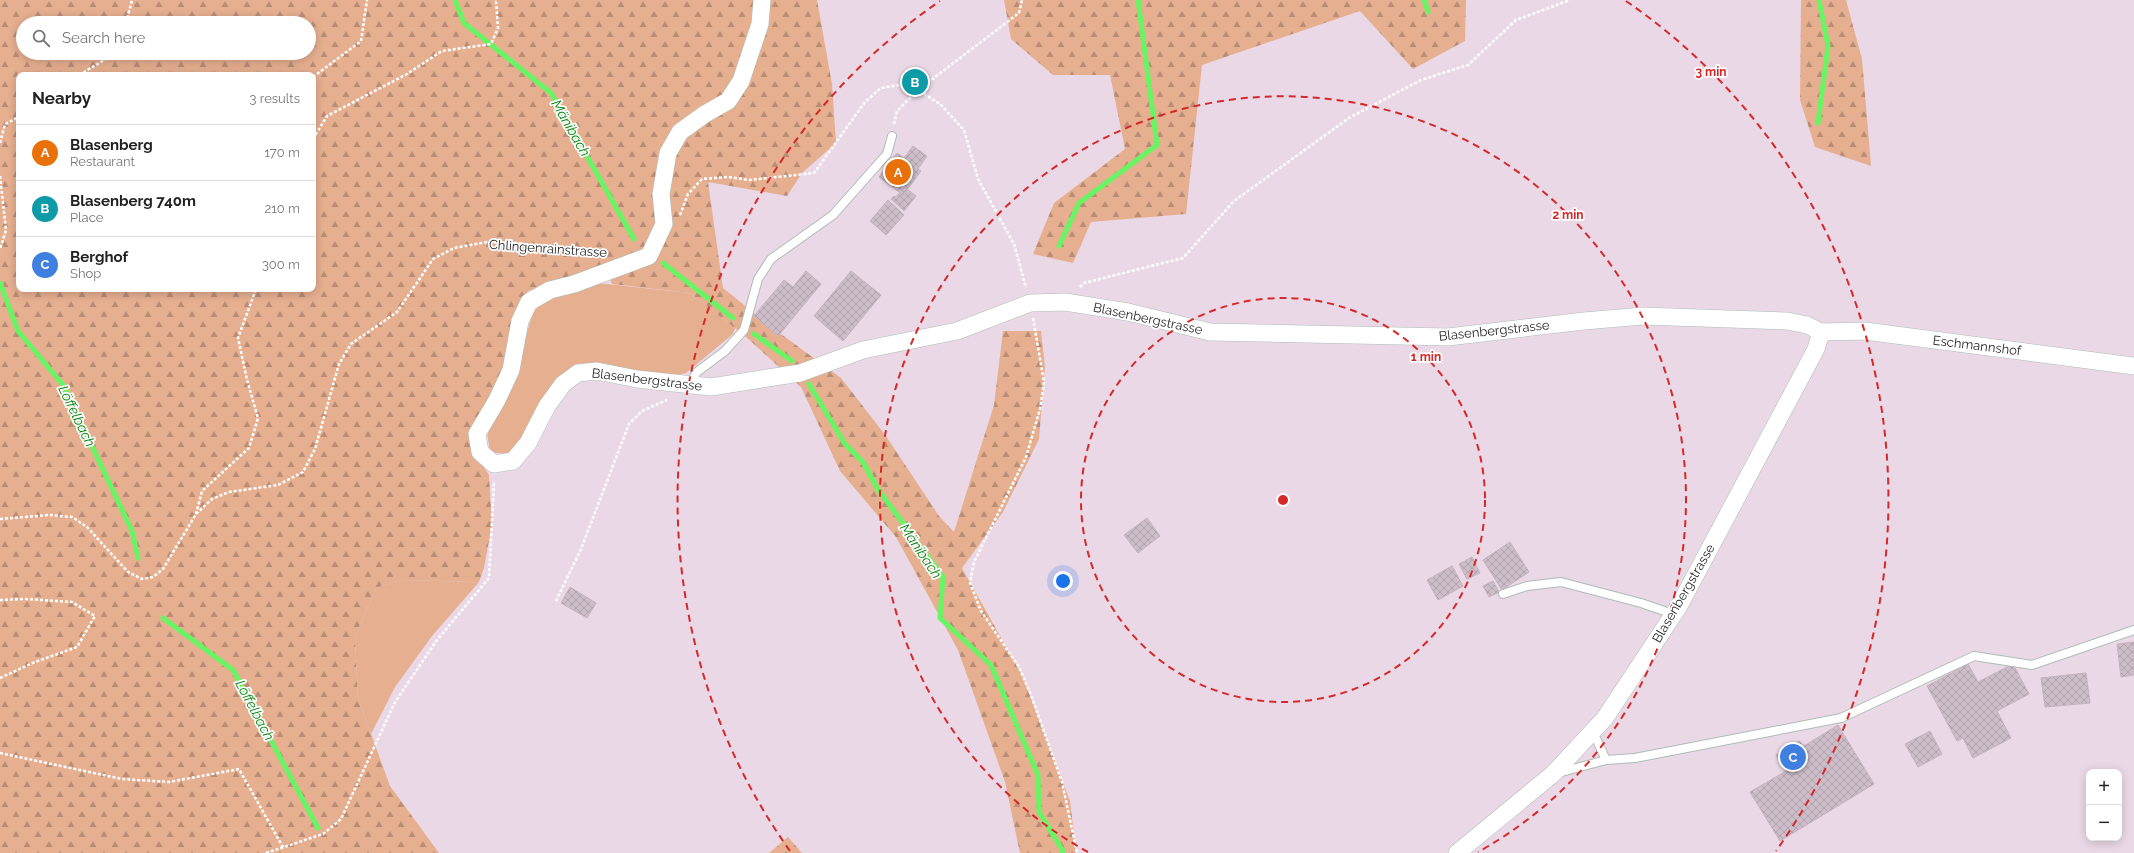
<!DOCTYPE html>
<html lang="en">
<head>
<meta charset="utf-8">
<style>
  :root { --surface:#fff; --page:#f6f6f6; --text:#222; --muted:#767676; --line:#e0e0e0; --accent:#298559 }
  body { margin:0; font-family:Raleway,sans-serif; background:var(--page); color:var(--text) }
  .controls { position:absolute; right:12px; bottom:12px; display:grid; overflow:hidden; border-radius:8px; box-shadow:0 2px 10px #0003 }
  .controls button { width:36px; height:36px; display:grid; place-items:center; padding:0; border:0; border-bottom:1px solid var(--line); background:var(--surface); color:var(--text); font:20px sans-serif }
  .you { position:absolute; left:1063px; top:581px; width:14px; height:14px; margin:-10px; border:3px solid #fff; border-radius:50%; background:#1a73e8; box-shadow:0 0 0 6px #1a73e833 }
  .badge { display:grid; place-items:center; width:26px; height:26px; border-radius:50%; background:var(--accent); color:#fff; font-size:13px; font-weight:700 }
  .pin { position:absolute; translate:-50% -50%; border:2px solid #fff; box-shadow:0 1px 4px #0006 }
  .list { margin:0; padding:0; list-style:none }
  h2 { display:flex; justify-content:space-between; align-items:center; height:52px; margin:0; padding:0 16px; font-size:17px }
  h2 small { font-size:13px; font-weight:400; color:var(--muted) }
  .list li { display:grid; grid-template-columns:26px 1fr auto; gap:12px; align-items:center; box-sizing:border-box; height:56px; padding:0 16px; border-top:1px solid var(--line) }
  .list b { display:block; font-size:15px; white-space:nowrap }
  .list p { margin:0; font-size:13px; white-space:nowrap; color:var(--muted) }
  .list em { font-size:13px; font-style:normal; color:var(--muted) }
  .icon { flex:none; width:22px; height:22px; fill:none; stroke:currentColor; stroke-width:2; stroke-linecap:round; stroke-linejoin:round }
  .map { position:relative; flex:none; width:2134px; height:853px; overflow:hidden }
  .search { position:absolute; background:var(--surface); box-shadow:0 2px 10px #0003; left:16px; top:16px; width:300px; height:44px; display:flex; align-items:center; gap:10px; box-sizing:border-box; padding:0 14px; border-radius:22px; color:var(--muted); font-size:15px }
  .panel { position:absolute; background:var(--surface); box-shadow:0 2px 10px #0003; left:16px; top:72px; width:300px; height:220px; border-radius:8px }
  .map>svg:first-child { display:block }
</style>
</head>
<body>
<div class="map">
<svg width="2134" height="853" viewBox="0 0 2134 853">
  <defs>
    <pattern id="forest-firs" width="22" height="20" patternUnits="userSpaceOnUse"><rect width="22" height="20" fill="#e6af90"/><path d="M5 1l3.5 6h-7zM16 11l3.5 6h-7z" fill="#ba8e76"/></pattern>
    <pattern id="building-cross-hatch" width="8" height="8" patternUnits="userSpaceOnUse"><rect width="8" height="8" fill="#ccbdc8"/><path d="M0 0l8 8M0 8l8-8" fill="none" stroke="#afa2ac"/></pattern>
  </defs>
  <rect width="100%" height="100%" fill="#ebd8e6"/>
  <g fill="#e6af90">
    <polygon points="597,283 690,293 735,328 733,334 686,373 666,378 593,363 576,364 555,380 524,438 507,454 490,452 487,432 520,355 533,313 547,296"/>
    <polygon points="401,580 479,582 432,636 395,687 371,734 358,698 355,637 376,588"/>
  </g>
  <g fill="url(#forest-firs)" fill-rule="evenodd">
    <path d="M0,0h817l15,84 4,59 -34,30 -15,23 -79,-14 15,106 47,38 71,52 45,58 53,80 15,16 40,-127 9,-74h38l4,36 -6,72 -36,73 -41,56 61,109 47,124 6,52h-56l-15,-71 -47,-132 -62,-113 -56,-66 -39,-84 -56,-51 -55,-43 -78,-9 -6,-17 -78,24 -25,81 -31,77 17,26 3,49 -8,44 -5,14 -78,-2 -25,8 -21,49 3,61 32,88 49,67h-439zM23,23h286v30h-286zM19,75h294v214h-294z"/>
    <polygon points="1004,0 1466,0 1465,41 1413,69 1360,11 1202,65 1186,214 1091,222 1073,263 1033,254 1054,203 1125,149 1110,75 1053,75 1011,39"/>
    <polygon points="1801,0 1846,0 1862,59 1871,166 1815,147 1800,100"/>
    <polygon points="788,837 802,853 769,853"/>
  </g>
  <g fill="none" stroke-linecap="round" stroke-linejoin="round">
    <g stroke="#68f563" stroke-width="5">
      <polyline points="455,0 464,23 551,93 634,239"/>
      <polyline points="1424,0 1428,12"/>
      <polyline points="1818,123 1828,46 1819,0"/>
      <polyline points="1059,246 1079,203 1157,145 1138,0"/>
      <polyline points="663,263 733,318"/>
      <polyline points="0,283 18,331 63,385 132,531 138,558"/>
      <polyline points="754,334 792,361"/>
      <polyline points="809,384 845,444 863,462 877,488 943,577 940,618 991,665 1038,775 1039,812 1063,851 1062,853"/>
      <polyline points="163,618 233,670 318,828"/>
    </g>
  </g>
  <g fill="url(#building-cross-hatch)" stroke="#c6b2bf">
    <polygon points="913,146 927,156 918,169 921,171 903,195 879,177 897,153 904,158"/>
    <polygon points="907,189 916,196 904,211 891,199 894,196 896,197 900,192 903,195"/>
    <polygon points="888,200 904,215 886,235 870,221"/>
    <polygon points="806,271 821,284 778,336 754,316 784,280 793,287"/>
    <polygon points="851,271 881,295 843,341 814,316"/>
    <polygon points="1147,518 1160,536 1138,553 1124,535"/>
    <polygon points="1510,542 1529,572 1502,590 1483,560"/>
    <polygon points="1472,557 1480,573 1467,579 1459,564"/>
    <polygon points="1452,566 1463,586 1438,600 1427,580"/>
    <polygon points="1493,581 1499,592 1489,597 1483,586"/>
    <polygon points="570,587 596,603 587,618 561,603"/>
    <polygon points="2134,642 2134,675 2121,677 2117,644"/>
    <polygon points="1968,664 1978,682 2013,664 2029,694 1997,711 2011,738 1973,758 1963,738 1957,741 1927,686"/>
    <polygon points="2086,673 2090,703 2045,707 2041,678"/>
    <polygon points="1838,725 1874,784 1780,841 1750,792 1786,771 1776,755 1799,741 1804,746"/>
    <polygon points="1930,731 1942,754 1918,767 1905,744"/>
  </g>
  <g fill="none" stroke-linecap="round" stroke-linejoin="round">
    <g stroke="#acbdb5" stroke-width="10">
      <g id="lane">
        <polyline points="689,385 697,372 725,351 744,330 758,279 771,259 833,215 887,154 892,136"/>
        <polyline points="1503,594 1527,586 1561,582 1641,603 1673,614"/>
        <polyline points="1593,732 1606,760 1635,758 1841,718 1974,656 2032,665 2134,630"/>
        <polyline points="1558,773 1606,760"/>
      </g>
    </g>
    <g stroke="#acbdb5" stroke-width="18">
      <g id="street">
        <polyline points="762,0 760,24 741,81 728,101 705,114 680,132 668,153 661,194 664,224 649,256 574,284 550,290 529,302 520,321 511,370 497,400 477,434 480,452 494,464 513,461 528,443 547,406 563,384 578,373 597,371 637,379 711,387 800,373 863,350 957,331 1030,303 1065,302 1128,312 1210,332 1258,333 1448,337 1584,321 1643,316 1787,321 1807,325 1821,332 1865,331 2134,366"/>
        <polyline points="1457,853 1553,774 1605,718 1679,606 1816,349 1821,332"/>
      </g>
    </g>
    <g stroke="#fff" stroke-width="2.5" stroke-dasharray="3 2" stroke-linecap="butt">
      <polyline points="126,23 132,0"/>
      <polyline points="79,75 106,59 111,53"/>
      <polyline points="313,77 361,41 367,0"/>
      <polyline points="894,124 897,111 918,90 1019,13 1022,0"/>
      <polyline points="313,139 327,116 407,74 442,51 491,44 498,28 496,2 498,0"/>
      <polyline points="0,143 5,124 19,117"/>
      <polyline points="0,176 6,230 0,249"/>
      <polyline points="680,215 688,194 702,179 728,177 749,180 814,173 865,102 881,88 906,84 918,90 940,104 964,130 978,179 1014,244 1026,288"/>
      <polyline points="1080,287 1084,283 1183,258 1234,201 1349,118 1421,80 1468,65 1516,20 1570,0"/>
      <polyline points="1033,318 1044,382 1040,409 1026,457 974,562 970,583 981,611 1019,667 1031,695 1062,782 1077,853"/>
      <polyline points="196,514 202,491 249,448 258,418 247,380 238,338 256,289"/>
      <polyline points="0,519 49,515 72,517 87,527 128,572 142,579 153,577 163,569 196,514 212,499 229,492 278,485 303,472 315,449 339,364 351,344 397,312 433,259 454,248 487,242 518,243 542,248 606,253"/>
      <polyline points="0,600 26,599 72,602 95,616 77,647 35,662 0,678"/>
      <polyline points="556,601 581,549 629,424 642,411 667,400"/>
      <polyline points="0,753 122,779 169,782 239,769 284,849"/>
      <polyline points="266,853 323,834 341,819 395,702 437,640 489,578 494,481"/>
    </g>
    <use href="#lane" stroke="#fff" stroke-width="8"/>
    <use href="#street" stroke="#fff" stroke-width="17"/>
  </g>
  <g fill="none" stroke="#d62828" stroke-width="2" stroke-dasharray="7 5">
    <circle cx="1283" cy="500" r="202"/>
    <path d="M1088 852A403 403 0 1 1 1478 852"/>
    <path d="M790 851A605 605 0 0 1 940 1M1626 1A605 605 0 0 1 1776 851"/>
  </g>
  <g text-anchor="middle" stroke-width="3.5" stroke-linejoin="round" paint-order="stroke">
    <g font-size="13" fill="#282828" stroke="#fff">
      <text transform="translate(548 248) rotate(4)" y="5">Chlingenrainstrasse</text>
      <text transform="translate(1148 318) rotate(12)" y="5">Blasenbergstrasse</text>
      <text transform="translate(1494 330) rotate(-6)" y="5">Blasenbergstrasse</text>
      <text transform="translate(1977 345) rotate(7)" y="5">Eschmannshof</text>
      <text transform="translate(647 379) rotate(7)" y="5">Blasenbergstrasse</text>
      <text transform="translate(1683 593) rotate(-60)" y="5">Blasenbergstrasse</text>
    </g>
    <g font-size="14" font-style="italic" fill="#08880e" stroke="#fff">
      <text transform="translate(571 128) rotate(60)" y="5">Mänibach</text>
      <text transform="translate(77 416) rotate(64)" y="5">Löffelbach</text>
      <text transform="translate(921 551) rotate(56)" y="5">Mänibach</text>
      <text transform="translate(255 710) rotate(62)" y="5">Löffelbach</text>
    </g>
  </g>
  <circle cx="1283" cy="500" r="6" fill="#d62828" stroke="#fff" stroke-width="2"/>
  <g font-size="12" text-anchor="middle" font-weight="bold" fill="#d62828" stroke="#fff" stroke-width="3.5" stroke-linejoin="round" paint-order="stroke">
    <text x="1711" y="76">3 min</text>
    <text x="1568" y="219">2 min</text>
    <text x="1426" y="361">1 min</text>
  </g>
</svg>
<div class="controls">
<button>+</button>
<button>−</button>
</div>
<div class="you"></div>
<div class="pin badge" style="left:898px;top:172px;background:#e8710a">A</div>
<div class="pin badge" style="left:915px;top:82px;background:#0f9aa8">B</div>
<div class="pin badge" style="left:1793px;top:757px;background:#3f7fe0">C</div>
<div class="search"><svg class="icon" aria-label="search" viewBox="0 0 24 24"><circle cx="10" cy="10" r="6"/><path d="M15 15l6 6"/></svg>Search here</div>
<section class="panel">
<h2>Nearby<small>3 results</small></h2>
<ul class="list">
<li><span class="badge" style="background:#e8710a">A</span><div><b>Blasenberg</b><p>Restaurant</p></div><em>170 m</em></li>
<li><span class="badge" style="background:#0f9aa8">B</span><div><b>Blasenberg 740m</b><p>Place</p></div><em>210 m</em></li>
<li><span class="badge" style="background:#3f7fe0">C</span><div><b>Berghof</b><p>Shop</p></div><em>300 m</em></li>
</ul>
</section>
</div>
</body>
</html>
